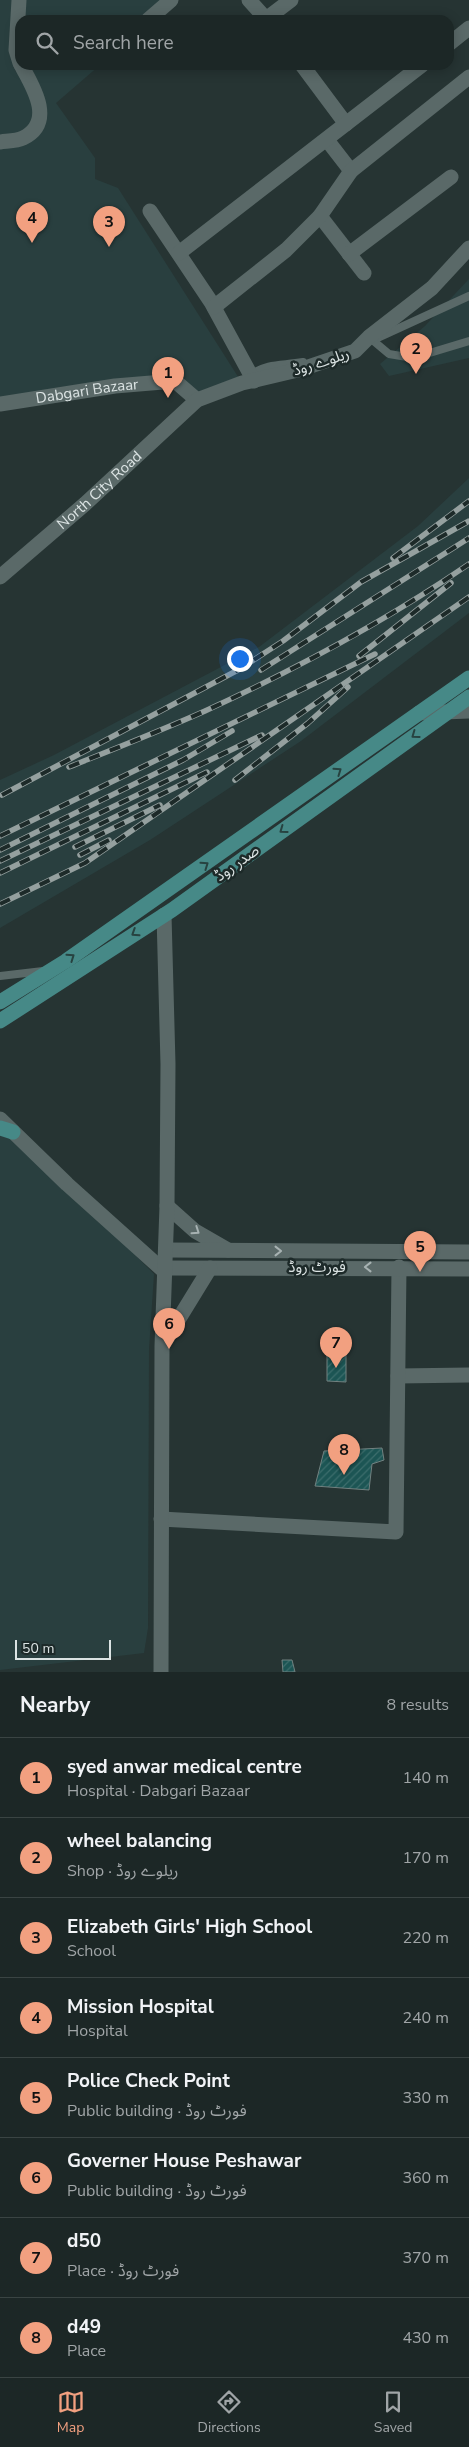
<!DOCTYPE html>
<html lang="en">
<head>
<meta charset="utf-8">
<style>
  :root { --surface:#1c2726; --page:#252f2e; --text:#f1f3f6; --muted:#a0a5a7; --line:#3a4443; --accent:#f2a080 }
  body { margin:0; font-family:"Nunito Sans","Noto Sans Arabic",sans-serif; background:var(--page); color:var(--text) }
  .scale { position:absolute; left:15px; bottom:12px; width:96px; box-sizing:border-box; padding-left:5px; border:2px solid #dbe3e3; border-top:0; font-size:14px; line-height:18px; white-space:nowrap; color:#dbe3e3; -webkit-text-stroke:4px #1d2a29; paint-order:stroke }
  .you { position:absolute; left:239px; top:658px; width:18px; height:18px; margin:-12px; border:4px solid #fff; border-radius:50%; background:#1a73e8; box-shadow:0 0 0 8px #1a73e833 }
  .badge { display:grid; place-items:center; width:32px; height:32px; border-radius:50%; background:var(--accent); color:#111; font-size:16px; font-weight:700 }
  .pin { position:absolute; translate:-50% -41px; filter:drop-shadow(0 1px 2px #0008) }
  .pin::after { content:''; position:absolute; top:26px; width:18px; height:15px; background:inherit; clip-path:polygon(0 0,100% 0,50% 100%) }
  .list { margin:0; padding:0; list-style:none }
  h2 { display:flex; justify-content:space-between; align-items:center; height:65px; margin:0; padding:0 20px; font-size:21px }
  h2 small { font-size:16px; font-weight:400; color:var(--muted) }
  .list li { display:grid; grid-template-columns:32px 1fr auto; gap:15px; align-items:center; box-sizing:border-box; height:80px; padding:0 20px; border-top:1px solid var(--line) }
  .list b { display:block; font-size:19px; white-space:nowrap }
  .list p { margin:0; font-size:16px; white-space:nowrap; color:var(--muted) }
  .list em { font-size:16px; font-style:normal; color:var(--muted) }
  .icon { flex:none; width:28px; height:28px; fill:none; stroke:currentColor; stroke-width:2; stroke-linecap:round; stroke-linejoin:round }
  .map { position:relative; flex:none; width:469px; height:1672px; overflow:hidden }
  .search { position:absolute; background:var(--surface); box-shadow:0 2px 12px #0003; left:15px; right:15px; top:15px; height:55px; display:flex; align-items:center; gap:12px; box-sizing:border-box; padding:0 18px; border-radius:15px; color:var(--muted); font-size:19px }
  .sheet { height:705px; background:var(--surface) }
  nav { display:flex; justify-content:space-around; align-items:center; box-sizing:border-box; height:70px; border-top:1px solid var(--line); background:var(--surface); font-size:14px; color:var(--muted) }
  nav a { display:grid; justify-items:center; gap:2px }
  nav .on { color:var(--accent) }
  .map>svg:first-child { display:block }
</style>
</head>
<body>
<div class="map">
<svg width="469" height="1672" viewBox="0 0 469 1672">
  <defs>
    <pattern id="building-hatch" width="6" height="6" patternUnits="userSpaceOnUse" patternTransform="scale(1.25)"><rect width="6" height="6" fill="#1c5554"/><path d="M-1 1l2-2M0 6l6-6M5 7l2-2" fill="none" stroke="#3c6d6c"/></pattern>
  </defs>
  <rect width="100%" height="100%" fill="#263433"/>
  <g fill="#293f3f">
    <polygon points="0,0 161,0 142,20 20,20 20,65 100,65 56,103 95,158 95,179 118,188 242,383 197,400 175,381 0,404"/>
    <polygon points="469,279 469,358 389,376 380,364 425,326"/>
    <polygon points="469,478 469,613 301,741 150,840 0,928 0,780 54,755 259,647 418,526"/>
    <polygon points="0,1128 13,1132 154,1274 149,1349 148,1628 144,1653 0,1670"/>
  </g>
  <g fill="url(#building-hatch)" stroke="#718180">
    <polygon points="346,1353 346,1382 327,1381 327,1354"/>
    <polygon points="382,1448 384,1460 372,1464 369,1490 315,1486 324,1451"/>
    <polygon points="282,1660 292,1660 295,1672 283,1672"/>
  </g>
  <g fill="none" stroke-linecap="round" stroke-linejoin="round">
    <g stroke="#5a6968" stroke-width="8">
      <polyline points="370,338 389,354 413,358 469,341"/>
      <polyline points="373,340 469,296"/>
      <path d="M250,375c20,-13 32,-9 53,-13"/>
      <polyline points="0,976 43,971"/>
    </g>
    <g stroke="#5a6968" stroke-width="15">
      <polyline points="19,0 16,50 20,63"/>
      <polyline points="249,0 267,20"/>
      <polyline points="266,19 291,0"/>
      <polyline points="148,20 171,0"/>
      <polyline points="449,44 469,28"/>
      <polyline points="302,65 346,124"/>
      <polyline points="327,140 351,171"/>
      <path d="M0,142c7,-1 17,-1 23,-4 33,-16 9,-53 -2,-73"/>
      <polyline points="150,211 211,302 254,381"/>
      <polyline points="320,216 364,273"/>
      <polyline points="179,253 422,65"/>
      <polyline points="349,254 451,177"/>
      <polyline points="214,307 286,250 320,216 351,171 469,77"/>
      <path id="s1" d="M0,404l115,-18 60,-5 22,19"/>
      <path id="s2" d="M0,577l85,-73 112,-104 45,-17 60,-14 53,-18 14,-14 63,-49 37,-40"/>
      <polyline points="0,1119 67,1184 165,1272"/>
      <polyline points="398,1376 469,1375"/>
      <polyline points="161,1519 396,1532 399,1267"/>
    </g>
    <g stroke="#5a6968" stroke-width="15">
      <polyline points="167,1206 195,1231 228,1250"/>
      <polyline points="166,1250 469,1252"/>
      <polyline points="165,1268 469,1269"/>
      <polyline points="164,1343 210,1268"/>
      <polyline points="161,1672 162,1346 167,1206 168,1064 164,915"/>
    </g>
    <polyline stroke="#5a6968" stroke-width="15" points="419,713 469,711"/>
    <g stroke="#468987" stroke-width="15">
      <polyline points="0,1002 66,961 469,678"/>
      <polyline points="0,1021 172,910 469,697"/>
      <polyline points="0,1128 13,1132"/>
    </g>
    <g stroke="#95a09f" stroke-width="5.5">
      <g id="rail">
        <polyline points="393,558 469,501"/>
        <polyline points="359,656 451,583"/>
        <polyline points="261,670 469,538"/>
        <path d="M69,767c45,-18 91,-36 136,-56 91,-42 181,-90 264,-147"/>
        <polyline points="235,780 308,723 348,687"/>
        <polyline points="2,795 238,670 283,641 361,582 469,521"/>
        <polyline points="0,836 375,654"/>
        <polyline points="75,847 160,805"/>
        <polyline points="0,850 183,760 232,731"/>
        <polyline points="80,855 109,840"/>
        <polyline points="0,861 262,735"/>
        <polyline points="0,873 207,772"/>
        <polyline points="0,904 85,863 469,597"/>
      </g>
    </g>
    <use href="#rail" stroke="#1d2a29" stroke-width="4" stroke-dasharray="11" stroke-linecap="butt"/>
  </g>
  <defs><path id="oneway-chevron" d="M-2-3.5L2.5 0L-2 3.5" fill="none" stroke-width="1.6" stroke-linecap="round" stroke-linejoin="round" transform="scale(1.25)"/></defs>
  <g stroke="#274240">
    <use href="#oneway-chevron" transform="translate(415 735) rotate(144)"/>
    <use href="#oneway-chevron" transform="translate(338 771) rotate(-35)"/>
    <use href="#oneway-chevron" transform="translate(283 830) rotate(144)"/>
    <use href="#oneway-chevron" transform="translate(205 865) rotate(-35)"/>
    <use href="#oneway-chevron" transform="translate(135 933) rotate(147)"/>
    <use href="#oneway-chevron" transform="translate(71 957) rotate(-35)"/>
  </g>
  <g stroke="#a7b2b2">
    <use href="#oneway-chevron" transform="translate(196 1231) rotate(34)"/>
    <use href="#oneway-chevron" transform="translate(278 1251)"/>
    <use href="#oneway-chevron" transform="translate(368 1267) rotate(180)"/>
  </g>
  <g text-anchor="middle" stroke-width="5" stroke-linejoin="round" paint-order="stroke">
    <g font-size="15" fill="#dbe3e3" stroke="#1d2a29">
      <text transform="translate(321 362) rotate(-18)" y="5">ریلوے روڈ</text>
      <text dy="5" stroke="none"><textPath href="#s1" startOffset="88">Dabgari Bazaar</textPath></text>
      <text dy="5" stroke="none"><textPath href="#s2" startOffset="132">North City Road</textPath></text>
      <text transform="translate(237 863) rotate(-36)" y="5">صدر روڈ</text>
      <text x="317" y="1272">فورٹ روڈ</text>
    </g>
  </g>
</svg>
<div class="scale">50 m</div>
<div class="you"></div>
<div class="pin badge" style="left:168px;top:398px">1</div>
<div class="pin badge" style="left:416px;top:374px">2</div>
<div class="pin badge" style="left:109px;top:247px">3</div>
<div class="pin badge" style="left:32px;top:243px">4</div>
<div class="pin badge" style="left:420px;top:1272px">5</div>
<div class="pin badge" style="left:169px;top:1349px">6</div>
<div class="pin badge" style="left:336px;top:1368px">7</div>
<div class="pin badge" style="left:344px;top:1475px">8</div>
<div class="search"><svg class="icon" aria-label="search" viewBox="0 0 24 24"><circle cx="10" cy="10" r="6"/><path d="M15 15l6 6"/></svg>Search here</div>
</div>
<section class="sheet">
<h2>Nearby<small>8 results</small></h2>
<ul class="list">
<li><span class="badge">1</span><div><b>syed anwar medical centre</b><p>Hospital · Dabgari Bazaar</p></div><em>140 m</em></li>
<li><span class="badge">2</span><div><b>wheel balancing</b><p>Shop · ریلوے روڈ</p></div><em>170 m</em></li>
<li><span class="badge">3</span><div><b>Elizabeth Girls' High School</b><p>School</p></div><em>220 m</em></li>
<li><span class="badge">4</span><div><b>Mission Hospital</b><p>Hospital</p></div><em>240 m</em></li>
<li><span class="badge">5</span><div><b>Police Check Point</b><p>Public building · فورٹ روڈ</p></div><em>330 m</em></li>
<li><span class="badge">6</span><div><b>Governer House Peshawar</b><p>Public building · فورٹ روڈ</p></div><em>360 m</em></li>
<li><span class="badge">7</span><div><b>d50</b><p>Place · فورٹ روڈ</p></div><em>370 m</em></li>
<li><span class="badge">8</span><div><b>d49</b><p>Place</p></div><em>430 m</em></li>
</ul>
</section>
<nav>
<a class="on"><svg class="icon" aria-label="map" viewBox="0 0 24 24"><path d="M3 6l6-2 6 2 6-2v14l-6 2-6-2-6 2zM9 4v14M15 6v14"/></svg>Map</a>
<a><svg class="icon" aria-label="directions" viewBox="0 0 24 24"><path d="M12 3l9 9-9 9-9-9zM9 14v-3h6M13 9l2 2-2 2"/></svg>Directions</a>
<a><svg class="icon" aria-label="saved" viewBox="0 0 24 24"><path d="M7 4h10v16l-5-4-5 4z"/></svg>Saved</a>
</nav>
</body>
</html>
